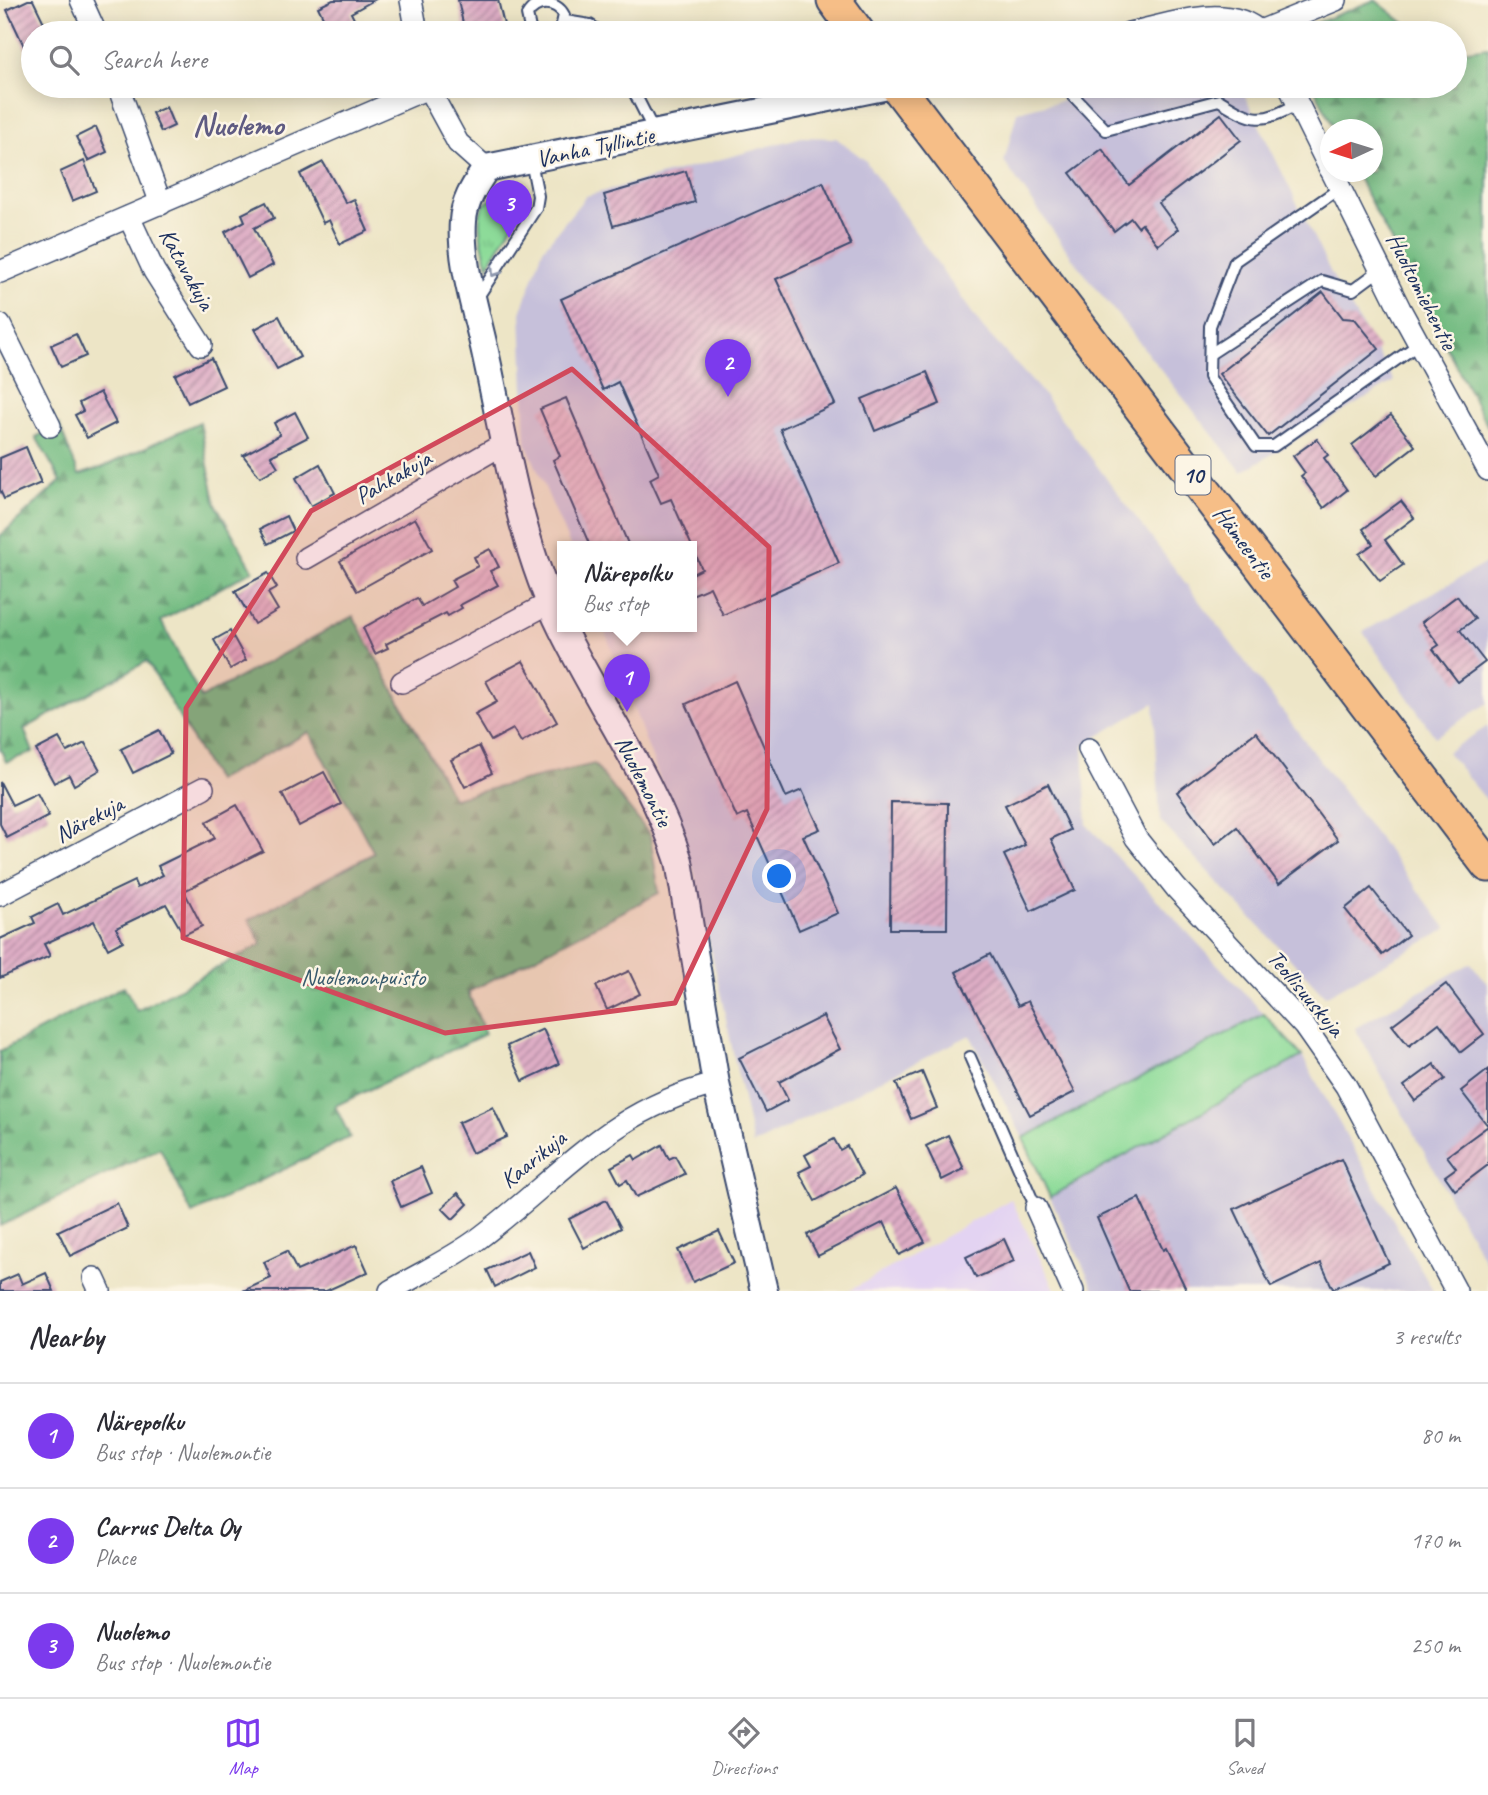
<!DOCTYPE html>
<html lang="en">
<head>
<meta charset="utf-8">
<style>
  :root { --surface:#fff; --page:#f7f7f7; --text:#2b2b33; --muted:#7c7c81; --line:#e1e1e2; --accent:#7c3aed }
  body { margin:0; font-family:Caveat,sans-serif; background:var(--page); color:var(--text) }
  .compass { position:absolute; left:1320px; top:119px; width:63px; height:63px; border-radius:50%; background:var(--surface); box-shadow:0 4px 18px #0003; rotate:266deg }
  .you { position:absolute; left:780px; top:877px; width:24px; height:24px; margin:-18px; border:5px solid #fff; border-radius:50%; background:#1a73e8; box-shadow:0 0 0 10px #1a73e833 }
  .badge { display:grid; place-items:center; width:46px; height:46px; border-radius:50%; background:var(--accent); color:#fff; font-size:23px; font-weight:700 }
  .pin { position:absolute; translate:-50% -58px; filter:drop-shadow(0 2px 4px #0008) }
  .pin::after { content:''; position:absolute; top:37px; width:24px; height:21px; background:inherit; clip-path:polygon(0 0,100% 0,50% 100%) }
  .popup { position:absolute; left:557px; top:541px; width:140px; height:91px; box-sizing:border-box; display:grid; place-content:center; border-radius:0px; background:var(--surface); filter:drop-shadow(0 2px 5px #0005); font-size:23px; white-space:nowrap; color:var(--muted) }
  .popup b { font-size:26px; color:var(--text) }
  .popup::after { content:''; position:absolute; left:50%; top:100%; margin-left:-14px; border:14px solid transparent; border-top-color:var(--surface) }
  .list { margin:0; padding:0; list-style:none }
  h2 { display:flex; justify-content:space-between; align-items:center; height:91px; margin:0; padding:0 28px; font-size:30px }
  h2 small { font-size:23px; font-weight:400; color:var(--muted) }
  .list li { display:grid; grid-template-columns:46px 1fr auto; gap:21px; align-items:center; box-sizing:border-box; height:105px; padding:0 28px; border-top:2px solid var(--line) }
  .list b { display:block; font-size:26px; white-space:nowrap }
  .list p { margin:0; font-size:23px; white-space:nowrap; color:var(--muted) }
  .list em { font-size:23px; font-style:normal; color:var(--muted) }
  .icon { flex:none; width:38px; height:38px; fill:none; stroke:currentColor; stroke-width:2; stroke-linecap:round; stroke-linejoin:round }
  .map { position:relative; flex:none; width:1488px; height:1291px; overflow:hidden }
  .search { position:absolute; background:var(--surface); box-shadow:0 4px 18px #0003; left:21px; right:21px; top:21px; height:77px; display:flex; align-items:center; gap:18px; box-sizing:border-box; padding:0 24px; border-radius:38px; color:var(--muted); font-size:26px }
  .sheet { height:406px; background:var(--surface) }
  nav { display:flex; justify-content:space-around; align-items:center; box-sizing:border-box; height:98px; border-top:2px solid var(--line); background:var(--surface); font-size:19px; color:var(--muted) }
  nav a { display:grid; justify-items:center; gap:4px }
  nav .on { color:var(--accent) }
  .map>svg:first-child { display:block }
</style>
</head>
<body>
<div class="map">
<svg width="1488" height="1291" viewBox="0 0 1488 1291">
  <defs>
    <pattern id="grass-tufts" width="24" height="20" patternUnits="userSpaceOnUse" patternTransform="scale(1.75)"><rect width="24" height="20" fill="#8ddb99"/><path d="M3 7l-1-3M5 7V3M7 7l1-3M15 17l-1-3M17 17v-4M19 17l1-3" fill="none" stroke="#79bc86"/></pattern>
    <pattern id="forest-firs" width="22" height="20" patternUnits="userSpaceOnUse" patternTransform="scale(1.75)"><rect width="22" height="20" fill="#72bb81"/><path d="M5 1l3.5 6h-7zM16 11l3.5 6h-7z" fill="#5d986d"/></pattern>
    <pattern id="building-hatch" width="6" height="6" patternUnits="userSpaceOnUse" patternTransform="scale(1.75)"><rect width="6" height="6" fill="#deadc5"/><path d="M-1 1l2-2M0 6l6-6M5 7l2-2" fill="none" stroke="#b38da3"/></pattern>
  </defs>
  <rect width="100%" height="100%" fill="#fcf5e5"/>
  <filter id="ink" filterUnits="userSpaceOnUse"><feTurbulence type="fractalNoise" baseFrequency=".0143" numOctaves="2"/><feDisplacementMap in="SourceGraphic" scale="14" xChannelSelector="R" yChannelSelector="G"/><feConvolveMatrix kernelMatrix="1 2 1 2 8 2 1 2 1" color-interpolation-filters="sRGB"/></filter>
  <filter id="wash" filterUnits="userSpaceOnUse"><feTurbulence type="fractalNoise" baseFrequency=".00686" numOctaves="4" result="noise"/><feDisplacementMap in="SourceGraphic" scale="28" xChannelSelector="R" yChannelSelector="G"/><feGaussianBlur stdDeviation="1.57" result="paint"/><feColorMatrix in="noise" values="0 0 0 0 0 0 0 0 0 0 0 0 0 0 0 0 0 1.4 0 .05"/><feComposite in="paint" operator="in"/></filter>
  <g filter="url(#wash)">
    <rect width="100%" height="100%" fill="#ede5c6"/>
    <polygon fill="#e3d3f2" points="1011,1199 1056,1291 849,1291"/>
    <g fill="#c6c0da">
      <polygon points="1122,86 1240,86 1332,275 1394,381 1242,472 1073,259 1004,162 1017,112"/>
      <polygon points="802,137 836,138 865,160 982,327 1039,389 1447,929 1325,996 1160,821 1154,703 1083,745 1087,825 1264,1014 1023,1138 970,1035 753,1145 694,871 603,626 692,626 692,546 570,546 526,443 521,313 543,249 586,196"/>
      <polygon points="1488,562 1488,703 1435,737 1363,632"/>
      <polygon points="1488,726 1488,802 1447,752"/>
      <polygon points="1471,963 1488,985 1488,1267 1355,1028"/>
      <polygon points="1302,1056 1433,1291 1095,1291 1050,1197"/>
    </g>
    <path fill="url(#grass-tufts)" stroke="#54857c" stroke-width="2" d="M519,195l-4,26 -27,44c-5,-17 -17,-55 2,-65 8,-4 20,-4 29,-5z"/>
    <g fill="url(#forest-firs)" stroke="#467570" stroke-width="2">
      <polygon points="1375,0 1417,33 1297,33 1298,30"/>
      <polygon points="1488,47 1488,427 1355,172 1372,172 1372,130 1335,129 1313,86 1455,86 1455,52"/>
      <polygon points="200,422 215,503 253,570 161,621 201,698 353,616 453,798 594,764 650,835 659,893 468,992 485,1034 335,1106 350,1137 192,1214 160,1148 0,1226 0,1051 124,986 137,1011 262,944 249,920 374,853 309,732 216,781 147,661 24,729 33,752 6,762 0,748 0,536 61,481 36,437 59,425 79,475 101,468"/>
    </g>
    <polygon fill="#8ddb99" stroke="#54857c" stroke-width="2" points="1264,1014 1302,1056 1050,1197 1023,1138"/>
    <g id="blocks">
      <g fill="url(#building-hatch)">
        <polygon points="28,0 33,0 49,33 33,33 33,65 7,10"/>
        <polygon points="333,0 374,0 351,13 361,33 331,33 318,7"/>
        <polygon points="458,0 498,0 506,33 465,33"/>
        <polygon points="166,107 174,126 161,132 152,113"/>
        <polygon points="1221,114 1241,140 1159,203 1178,229 1158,245 1142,224 1138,227 1131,218 1114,231 1070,173 1102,149 1129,185"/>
        <polygon points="96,127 107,152 88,161 76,137"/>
        <polygon points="84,161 96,191 72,201 60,172"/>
        <polygon points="323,162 346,203 354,199 368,231 340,244 329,220 323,223 300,174"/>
        <polygon points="686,171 695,202 613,226 604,195"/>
        <polygon points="823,182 851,245 776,279 835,404 780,429 839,563 723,615 710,587 692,595 692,574 702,569 671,499 661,503 650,479 659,474 618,382 603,390 561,299"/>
        <polygon points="266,202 274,218 254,228 273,265 248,278 225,232 245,221 242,214"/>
        <polygon points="1323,292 1343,318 1355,319 1379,349 1268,436 1219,374"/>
        <polygon points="279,316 300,357 277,369 255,329"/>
        <polygon points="76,334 86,356 61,367 51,345"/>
        <polygon points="211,358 224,386 188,403 175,375"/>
        <polygon points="927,372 940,404 875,431 862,399"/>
        <polygon points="100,392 116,423 87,438 75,415 83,411 79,403"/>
        <polygon points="566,398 629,546 590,546 553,460 560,456 540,409"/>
        <polygon points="295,412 308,437 271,456 278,467 260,477 243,455 280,435 274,423"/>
        <polygon points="1391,415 1415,446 1376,476 1352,445"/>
        <polygon points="1317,439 1328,455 1324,458 1347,490 1324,508 1301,476 1305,473 1293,456"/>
        <polygon points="26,447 41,483 4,499 0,490 0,458"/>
        <polygon points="320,464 335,493 311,506 296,478"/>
        <polygon points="1401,501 1414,518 1385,540 1403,565 1380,581 1359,554 1373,544 1363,529"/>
        <polygon points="286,516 293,531 268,544 260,529"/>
        <polygon points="415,518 432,549 357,591 340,561"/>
        <polygon points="490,549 499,567 490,571 498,585 460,605 462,608 448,616 446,613 386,644 388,648 375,654 363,628 417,598 422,606 455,587 451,580 478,566 474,557"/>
        <polygon points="268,573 277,588 268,593 278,610 254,624 235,591"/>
        <polygon points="1457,596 1475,619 1460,630 1485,662 1458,682 1433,649 1439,645 1422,622"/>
        <polygon points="230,631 246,660 230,669 214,640"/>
        <polygon points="523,661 557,722 521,742 513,729 491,741 475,714 497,702 486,681"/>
        <polygon points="735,681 786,797 802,790 820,829 803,836 838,913 799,930 747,813 737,818 686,704"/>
        <polygon points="159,730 171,754 133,773 121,749"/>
        <polygon points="1256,732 1338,840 1279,884 1237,827 1215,844 1177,792"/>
        <polygon points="59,738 67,752 85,743 100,770 74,785 69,775 54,783 36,750"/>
        <polygon points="479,746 492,773 465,787 451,760"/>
        <polygon points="324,772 341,804 299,826 282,794"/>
        <polygon points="0,782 12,805 37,793 49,816 7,838 0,824"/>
        <polygon points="1048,784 1070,830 1051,839 1075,890 1031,911 1004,855 1025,845 1005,805"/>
        <polygon points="891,802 948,803 947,929 890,929"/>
        <polygon points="237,805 263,851 184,891 202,926 184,935 166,904 116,928 123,941 108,949 94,921 44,944 50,956 0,978 0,939 35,923 32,917 58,904 63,915 134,881 137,888 163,875 158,866 215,838 206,822"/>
        <polygon points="1371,888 1408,935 1382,955 1345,909"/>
        <polygon points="990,954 1018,1006 1028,1001 1075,1092 1030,1115 956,972"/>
        <polygon points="629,971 640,994 607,1010 596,986"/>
        <polygon points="1446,984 1484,1034 1461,1052 1439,1023 1409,1046 1392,1025"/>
        <polygon points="823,1016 840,1049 779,1082 788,1100 766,1112 739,1058"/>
        <polygon points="543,1029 559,1064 523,1081 507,1046"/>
        <polygon points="1434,1064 1445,1079 1415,1101 1404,1086"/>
        <polygon points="1488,1070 1488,1165 1455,1190 1445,1176 1456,1168 1447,1156 1488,1126 1461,1091"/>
        <polygon points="922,1072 937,1108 911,1119 896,1083"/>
        <polygon points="493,1107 507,1137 472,1153 458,1123"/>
        <polygon points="948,1135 964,1169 942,1180 926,1146"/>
        <polygon points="834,1139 840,1150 847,1146 862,1175 815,1201 799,1172 811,1166 805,1155"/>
        <polygon points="662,1145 669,1159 675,1156 685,1174 636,1197 627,1180 620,1184 611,1167 633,1155 636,1160"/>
        <polygon points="1341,1159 1389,1263 1333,1289 1321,1263 1271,1287 1234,1209"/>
        <polygon points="421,1167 432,1193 401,1207 390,1181"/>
        <polygon points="896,1188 925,1242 899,1255 884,1222 818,1256 807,1235"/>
        <polygon points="458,1193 468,1204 453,1219 442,1208"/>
        <polygon points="1139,1198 1163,1250 1166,1248 1187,1291 1129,1291 1097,1218"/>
        <polygon points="606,1200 621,1228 584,1248 569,1219"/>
        <polygon points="117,1203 128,1228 70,1256 58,1231"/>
        <polygon points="719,1231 734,1263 693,1282 678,1250"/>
        <polygon points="1004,1239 1014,1261 976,1278 966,1257"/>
        <polygon points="356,1245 368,1272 326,1291 243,1291 271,1278 264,1262 287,1251 297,1271"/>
        <polygon points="528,1251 535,1267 495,1287 487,1270"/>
        <polygon points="46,1273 54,1291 0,1291 0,1282 18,1274 22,1284"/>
      </g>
    </g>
  </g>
  <g filter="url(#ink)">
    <use href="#blocks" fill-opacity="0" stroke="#3a4a6e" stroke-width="2"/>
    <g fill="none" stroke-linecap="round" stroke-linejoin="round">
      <g stroke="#3a4a6e" stroke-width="14">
        <g id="service">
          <polyline points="565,21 590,25 602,33"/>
          <path d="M531,33l-4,-18c9,-15 29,-15 37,0l-4,18"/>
          <polyline points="631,86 655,133"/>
          <path d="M1064,86l42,44 113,-30c36,22 41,24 79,4"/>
          <polyline points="1340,188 1235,261 1210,326 1209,377 1256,446 1274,446 1419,344"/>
          <polyline points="476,300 536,208 538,196 531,161"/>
          <polyline points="1210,354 1322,281 1353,290 1380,270"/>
          <polyline points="970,1057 1036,1208"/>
        </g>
      </g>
      <g stroke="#3a4a6e" stroke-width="24">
        <g id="minor">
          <polyline points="81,0 96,33"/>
          <polyline points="411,0 417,33"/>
          <polyline points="1260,31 1336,0"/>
          <path d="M1129,33c40,-8 99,-32 132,0"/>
          <polyline points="118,86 161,204"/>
          <polyline points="427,86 458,143 486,168"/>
          <polyline points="1289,86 1330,169"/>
          <polyline points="1332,172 1400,309 1488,470"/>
          <polyline points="129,217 154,271 201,345"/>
          <polyline points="0,272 428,88"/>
          <polyline points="0,325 50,426"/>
          <polyline points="306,558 505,443"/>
          <polyline points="402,682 551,602"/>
          <polyline points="1089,749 1136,838 1176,888 1304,1026 1346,1086 1456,1291"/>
          <polyline points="0,895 203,788"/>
          <polyline points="1036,1208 1073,1291"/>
          <polyline points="94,1278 100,1291"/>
          <path d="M390,1291c30,-18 60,-31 88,-52 83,-62 131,-129 238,-155"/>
        </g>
      </g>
      <g stroke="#3a4a6e" stroke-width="30">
        <path id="tertiary" d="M764,1291l-48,-207 -37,-223c-27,-84 -79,-154 -117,-232 -43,-87 -57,-189 -78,-282 -9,-40 -24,-86 -21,-126 1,-20 13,-37 23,-53l402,-82"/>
      </g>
      <g stroke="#3a4a6e" stroke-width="37">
        <g id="trunk">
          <polyline points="834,0 858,33"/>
          <polyline points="897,86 1488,865"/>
        </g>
      </g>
      <use href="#service" stroke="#fff" stroke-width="10"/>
      <use href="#minor" stroke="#fff" stroke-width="21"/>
      <use href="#tertiary" stroke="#fff" stroke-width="26"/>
      <use href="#trunk" stroke="#f6be87" stroke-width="33"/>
    </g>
    <defs><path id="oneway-chevron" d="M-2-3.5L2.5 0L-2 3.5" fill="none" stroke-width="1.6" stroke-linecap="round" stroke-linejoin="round" transform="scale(1.75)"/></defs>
    <use stroke="#8d97ae" href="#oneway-chevron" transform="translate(495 272) rotate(124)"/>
  </g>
  <path fill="#d1495b" fill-opacity="0.2" stroke="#d1495b" stroke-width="5" stroke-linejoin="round" d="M572,369l197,178 -2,262 -92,194 -230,30 -262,-95 3,-230 125,-197z"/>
  <g text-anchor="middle" stroke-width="5" stroke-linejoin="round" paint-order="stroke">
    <rect fill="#fcf5e5" stroke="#5e6a86" stroke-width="2" x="1175.5" y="455.5" width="35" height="39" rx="5"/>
    <g font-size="23" font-weight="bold" fill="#1b2f5e">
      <text x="1193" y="483">10</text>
    </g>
    <g font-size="24" fill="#1b2f5e" stroke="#fcf5e5">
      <text transform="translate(595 147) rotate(-12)" y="8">Vanha Tyllintie</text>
      <text transform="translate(187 269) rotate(61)" y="8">Katavakuja</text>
      <text transform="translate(1422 291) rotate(63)" y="8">Huoltomiehentie</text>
      <text transform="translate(393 477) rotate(-30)" y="8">Pahkakuja</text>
      <text transform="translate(1244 542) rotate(53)" y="8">Hämeentie</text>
      <text transform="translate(644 781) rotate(63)" y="8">Nuolemontie</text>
      <text transform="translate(89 819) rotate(-28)" y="8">Närekuja</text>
      <text transform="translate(1306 993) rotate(50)" y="8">Teollisuuskuja</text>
      <text transform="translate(533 1159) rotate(-39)" y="8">Kaarikuja</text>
    </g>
    <g font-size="24" fill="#385a6d" stroke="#fcf5e5">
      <text x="363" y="985">Nuolemonpuisto</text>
    </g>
    <g font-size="32" font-weight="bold" fill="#5f5b82" stroke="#fcf5e5">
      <text x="238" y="135">Nuolemo</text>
    </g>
  </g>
</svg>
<svg class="compass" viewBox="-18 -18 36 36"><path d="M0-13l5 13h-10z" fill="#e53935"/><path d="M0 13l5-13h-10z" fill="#7c7c81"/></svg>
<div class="you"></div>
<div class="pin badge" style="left:627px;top:712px">1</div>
<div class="popup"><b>Närepolku</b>Bus stop</div>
<div class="pin badge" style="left:728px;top:397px">2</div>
<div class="pin badge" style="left:509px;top:238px">3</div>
<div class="search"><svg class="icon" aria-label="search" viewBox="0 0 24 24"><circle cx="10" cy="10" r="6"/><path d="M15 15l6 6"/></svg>Search here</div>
</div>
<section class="sheet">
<h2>Nearby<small>3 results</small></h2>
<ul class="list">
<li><span class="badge">1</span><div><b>Närepolku</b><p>Bus stop · Nuolemontie</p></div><em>80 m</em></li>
<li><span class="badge">2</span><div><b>Carrus Delta Oy</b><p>Place</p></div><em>170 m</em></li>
<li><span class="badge">3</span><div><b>Nuolemo</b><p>Bus stop · Nuolemontie</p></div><em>250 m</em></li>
</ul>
</section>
<nav>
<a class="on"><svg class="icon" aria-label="map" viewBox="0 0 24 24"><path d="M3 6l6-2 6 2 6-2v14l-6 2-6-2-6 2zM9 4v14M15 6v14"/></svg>Map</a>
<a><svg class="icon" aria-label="directions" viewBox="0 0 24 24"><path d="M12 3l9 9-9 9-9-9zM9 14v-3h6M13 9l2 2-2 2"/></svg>Directions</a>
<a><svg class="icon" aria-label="saved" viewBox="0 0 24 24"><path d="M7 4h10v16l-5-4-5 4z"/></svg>Saved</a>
</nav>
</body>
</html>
